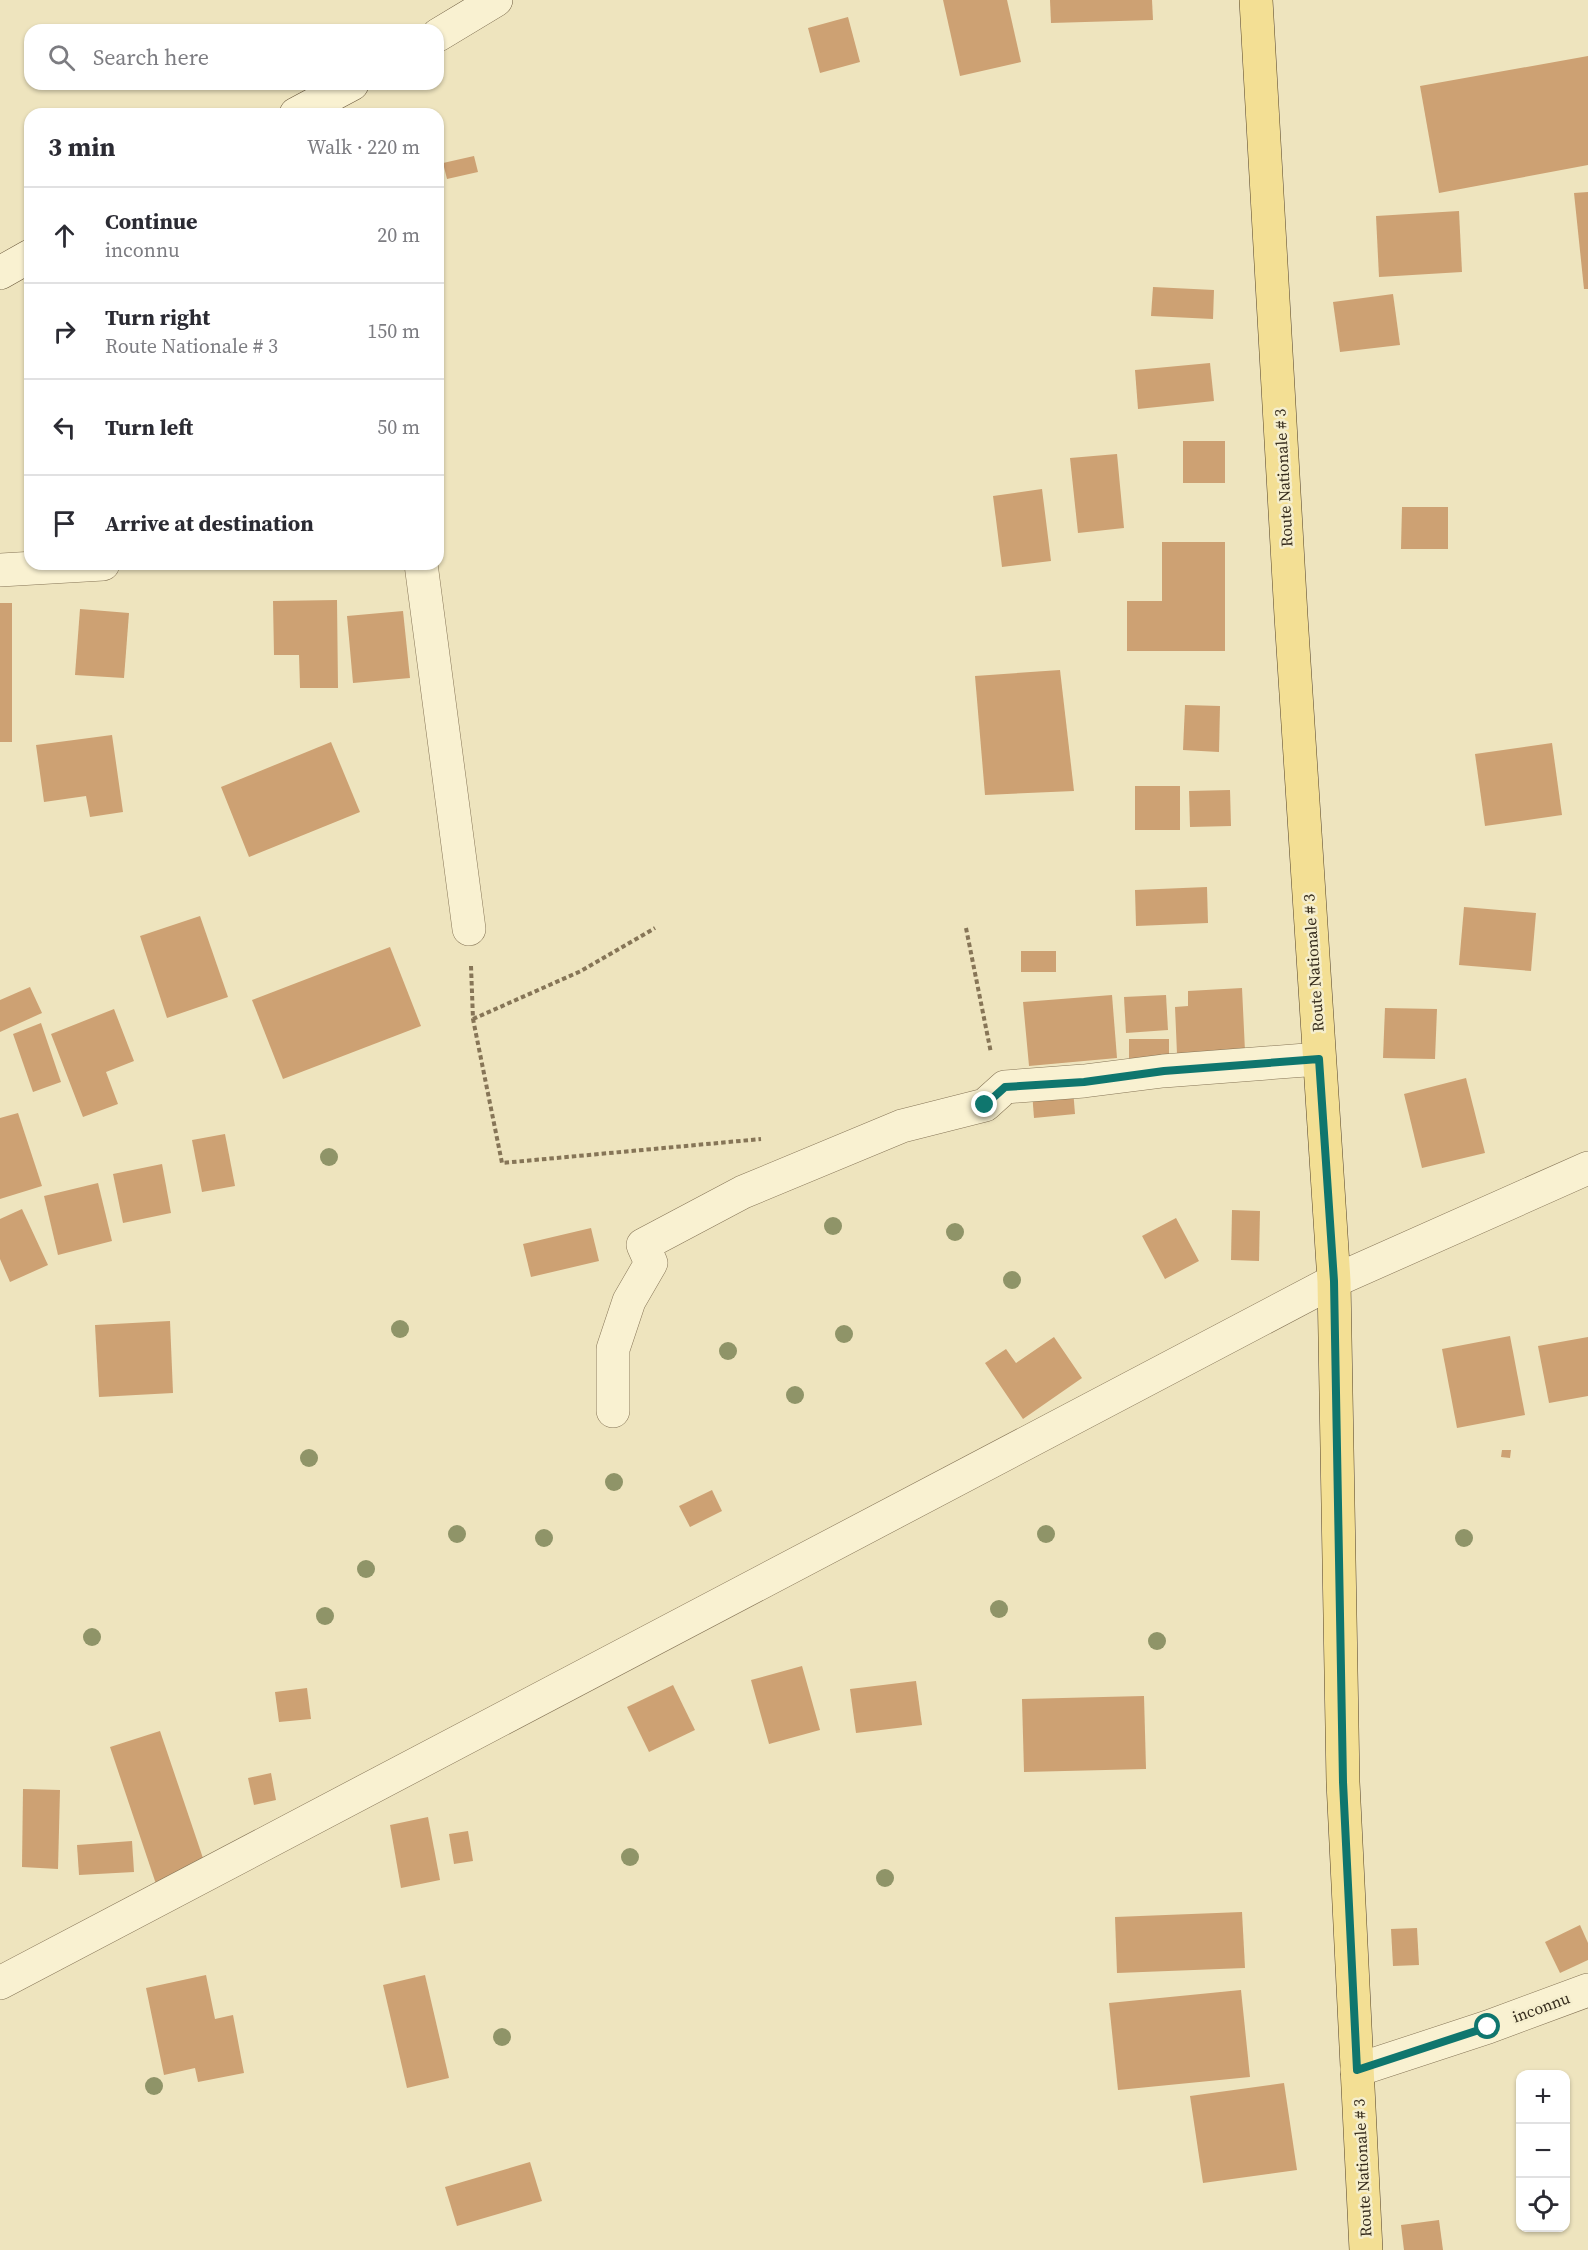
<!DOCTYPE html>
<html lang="en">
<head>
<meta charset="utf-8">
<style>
  :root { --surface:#fff; --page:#f2f2f3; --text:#2b2b33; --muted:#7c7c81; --line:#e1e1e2 }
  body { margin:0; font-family:"Source Serif 4",serif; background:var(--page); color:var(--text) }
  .controls { position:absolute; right:18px; bottom:18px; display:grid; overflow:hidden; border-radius:12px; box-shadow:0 2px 4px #0004 }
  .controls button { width:54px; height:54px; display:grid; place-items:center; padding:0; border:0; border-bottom:2px solid var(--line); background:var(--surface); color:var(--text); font:30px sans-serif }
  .stop { position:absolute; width:18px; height:18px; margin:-14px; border:4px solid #0f766e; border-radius:50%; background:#fff }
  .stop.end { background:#0f766e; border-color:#fff; box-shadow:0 2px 6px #0008 }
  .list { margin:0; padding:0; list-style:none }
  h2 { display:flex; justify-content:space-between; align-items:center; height:78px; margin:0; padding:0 24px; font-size:26px }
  h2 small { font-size:20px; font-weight:400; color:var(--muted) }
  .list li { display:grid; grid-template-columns:39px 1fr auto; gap:18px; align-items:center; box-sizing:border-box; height:96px; padding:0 24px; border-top:2px solid var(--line) }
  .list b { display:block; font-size:22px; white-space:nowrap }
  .list p { margin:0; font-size:20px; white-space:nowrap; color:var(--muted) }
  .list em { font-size:20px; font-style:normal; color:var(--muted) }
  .icon { flex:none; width:33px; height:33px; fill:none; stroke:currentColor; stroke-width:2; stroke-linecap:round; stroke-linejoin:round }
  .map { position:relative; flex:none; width:1588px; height:2250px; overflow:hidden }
  .search { position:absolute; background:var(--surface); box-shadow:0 2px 4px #0004; left:24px; top:24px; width:420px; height:66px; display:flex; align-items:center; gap:15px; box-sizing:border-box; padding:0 21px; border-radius:18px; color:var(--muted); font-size:22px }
  .panel { position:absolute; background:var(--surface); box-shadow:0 2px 4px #0004; left:24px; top:108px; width:420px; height:462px; border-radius:18px }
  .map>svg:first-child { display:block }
</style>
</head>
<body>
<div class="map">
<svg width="1588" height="2250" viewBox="0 0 1588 2250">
  <rect width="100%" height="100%" fill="#eee4be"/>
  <g fill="#cda173">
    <polygon points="943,0 1007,0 1021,62 960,76"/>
    <polygon points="1050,0 1152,0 1153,20 1051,23"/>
    <polygon points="848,17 860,62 820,73 808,28"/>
    <polygon points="1588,56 1588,165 1439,193 1420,86"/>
    <polygon points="474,156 478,172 447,179 443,163"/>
    <polygon points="1588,192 1588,289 1584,289 1574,193"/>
    <polygon points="1459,211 1462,272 1379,277 1376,216"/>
    <polygon points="1153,287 1214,290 1213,319 1151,316"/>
    <polygon points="1393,294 1400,345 1340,352 1333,302"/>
    <polygon points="1210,363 1214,401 1138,409 1135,370"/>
    <rect x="1183" y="441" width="42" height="42"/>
    <polygon points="1117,454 1124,528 1078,533 1070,458"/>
    <polygon points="1042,489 1051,561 1002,567 993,496"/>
    <polygon points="1402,507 1448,507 1448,549 1401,549"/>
    <polygon points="1162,542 1225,542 1225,651 1127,651 1127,601 1162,601"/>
    <polygon points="337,600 338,688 300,688 299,655 274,655 273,601"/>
    <rect x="0" y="603" width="12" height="139"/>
    <polygon points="80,609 129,613 124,678 75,675"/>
    <polygon points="403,611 410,678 353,683 347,616"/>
    <polygon points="1060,670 1074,791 985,795 975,676"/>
    <polygon points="1185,705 1220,706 1219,752 1183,750"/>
    <polygon points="112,735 123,812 90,817 86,796 44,802 36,745"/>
    <polygon points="331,742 360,812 249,857 221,787"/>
    <polygon points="1552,743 1562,815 1485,826 1475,754"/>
    <rect x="1135" y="786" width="45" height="44"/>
    <polygon points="1230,790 1231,826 1190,827 1189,791"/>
    <polygon points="1207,887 1208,923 1136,926 1135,890"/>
    <polygon points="1464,907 1536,913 1531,971 1459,965"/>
    <polygon points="200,916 228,997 167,1018 140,936"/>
    <polygon points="390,947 421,1026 283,1079 252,1000"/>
    <rect x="1021" y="951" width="35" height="21"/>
    <polygon points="30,987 42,1013 0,1032 0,1000"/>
    <polygon points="1242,988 1245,1051 1177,1054 1175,1007 1188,1006 1188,991"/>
    <polygon points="1112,995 1117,1058 1029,1066 1023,1002"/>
    <polygon points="1166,995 1168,1030 1126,1033 1124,997"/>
    <polygon points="1385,1008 1437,1009 1435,1059 1383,1058"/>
    <polygon points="114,1009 134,1061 106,1072 118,1104 83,1117 51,1034"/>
    <polygon points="41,1023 61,1082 33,1092 13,1034"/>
    <rect x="1129" y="1039" width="40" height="24"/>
    <polygon points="1466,1078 1485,1153 1422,1168 1404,1094"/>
    <polygon points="1073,1089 1075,1114 1034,1118 1032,1092"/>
    <polygon points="18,1113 42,1186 0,1199 0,1118"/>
    <polygon points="225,1134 235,1186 202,1192 192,1140"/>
    <polygon points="162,1164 171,1213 123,1223 113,1174"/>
    <polygon points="98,1183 112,1241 58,1255 44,1196"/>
    <polygon points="22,1209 48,1265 10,1282 0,1259 0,1219"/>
    <polygon points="1232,1210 1260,1211 1259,1261 1231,1260"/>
    <polygon points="1176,1218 1199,1261 1165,1279 1142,1236"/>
    <polygon points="591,1228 599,1261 531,1277 523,1244"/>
    <polygon points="170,1321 173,1393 99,1397 95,1325"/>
    <polygon points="1510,1336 1525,1415 1457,1428 1442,1349"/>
    <polygon points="1054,1337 1082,1378 1023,1419 985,1363 1006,1349 1016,1363"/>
    <polygon points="1588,1337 1588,1396 1549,1403 1538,1346"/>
    <polygon points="1502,1450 1511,1450 1510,1458 1501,1457"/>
    <polygon points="712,1490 722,1511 690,1527 679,1506"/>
    <polygon points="802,1666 820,1730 769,1744 751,1680"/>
    <polygon points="916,1681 922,1725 856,1733 850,1689"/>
    <polygon points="673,1685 695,1730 649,1752 627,1707"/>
    <polygon points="307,1688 311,1719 279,1722 275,1692"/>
    <polygon points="1144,1696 1146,1769 1024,1772 1022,1699"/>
    <polygon points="160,1731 207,1870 157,1887 110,1747"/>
    <polygon points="271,1773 276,1800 254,1805 248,1778"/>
    <polygon points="23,1789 60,1790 58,1869 22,1867"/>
    <polygon points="428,1817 440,1880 401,1888 390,1825"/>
    <polygon points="468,1831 473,1861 454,1864 449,1834"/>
    <polygon points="132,1841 134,1872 79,1875 77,1845"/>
    <polygon points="1242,1912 1245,1968 1117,1973 1115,1917"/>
    <polygon points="1580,1925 1588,1943 1588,1960 1560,1973 1545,1942"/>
    <polygon points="1417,1928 1419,1965 1393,1966 1391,1929"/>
    <polygon points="206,1975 215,2019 233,2015 244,2073 198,2082 195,2068 164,2075 146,1988"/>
    <polygon points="425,1975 449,2078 407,2088 383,1985"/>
    <polygon points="1241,1990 1250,2077 1118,2090 1109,2003"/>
    <polygon points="1284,2083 1297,2170 1203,2183 1190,2096"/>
    <polygon points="530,2162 542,2201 457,2226 445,2187"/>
    <polygon points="1439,2220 1443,2250 1404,2250 1401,2225"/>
  </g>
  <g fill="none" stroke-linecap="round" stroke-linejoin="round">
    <g stroke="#867557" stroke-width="34">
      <g id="minor">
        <polyline points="421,564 469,929"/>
        <polyline points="0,570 103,564"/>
        <polyline points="613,1411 613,1349 629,1301 651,1263 643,1245 743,1192 902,1126 985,1105 1005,1087 1084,1081 1163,1071 1319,1059"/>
        <polyline points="0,1983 1334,1281 1588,1168"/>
        <polyline points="1357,2070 1488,2027 1588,1990"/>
      </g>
    </g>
    <g stroke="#68563a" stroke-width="34">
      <g id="secondary">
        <polyline points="438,35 496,0"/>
        <polyline points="296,114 352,84"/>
        <polyline points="0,273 30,256"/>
      </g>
    </g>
    <g stroke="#53422b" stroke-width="34">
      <polyline id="primary" points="1256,0 1291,616 1334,1281 1343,1782 1366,2250"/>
    </g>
    <g stroke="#867557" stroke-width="4" stroke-dasharray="4.5 3" stroke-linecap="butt">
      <polyline points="966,928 991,1053"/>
      <polyline points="471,966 473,1019 502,1163 761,1139"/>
      <polyline points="473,1019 581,971 655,928"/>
    </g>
    <use href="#minor" stroke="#f9f1d1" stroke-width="33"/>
    <use href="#secondary" stroke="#f9f1d1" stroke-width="33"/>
    <use href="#primary" stroke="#f3df94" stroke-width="33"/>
  </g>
  <g fill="#8f9468">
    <circle cx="329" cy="1157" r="9"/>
    <circle cx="833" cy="1226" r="9"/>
    <circle cx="955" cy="1232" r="9"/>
    <circle cx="1012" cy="1280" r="9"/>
    <circle cx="400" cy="1329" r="9"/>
    <circle cx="844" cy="1334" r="9"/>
    <circle cx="728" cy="1351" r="9"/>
    <circle cx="795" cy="1395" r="9"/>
    <circle cx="309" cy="1458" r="9"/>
    <circle cx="614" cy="1482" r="9"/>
    <circle cx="457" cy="1534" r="9"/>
    <circle cx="1046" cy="1534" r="9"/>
    <circle cx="544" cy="1538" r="9"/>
    <circle cx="1464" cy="1538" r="9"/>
    <circle cx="366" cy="1569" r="9"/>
    <circle cx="999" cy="1609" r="9"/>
    <circle cx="325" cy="1616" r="9"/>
    <circle cx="92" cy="1637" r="9"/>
    <circle cx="1157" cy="1641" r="9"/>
    <circle cx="630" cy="1857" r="9"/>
    <circle cx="885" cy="1878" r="9"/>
    <circle cx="502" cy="2037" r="9"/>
    <circle cx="154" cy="2086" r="9"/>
  </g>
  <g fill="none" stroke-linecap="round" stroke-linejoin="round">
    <polyline stroke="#0f766e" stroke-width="8" points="985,1105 1005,1087 1084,1082 1164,1071 1319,1059 1334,1281 1343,1782 1357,2070 1488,2027"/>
  </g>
  <g text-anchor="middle" stroke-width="5" stroke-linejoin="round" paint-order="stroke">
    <g font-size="16" fill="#352b1c" stroke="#f5eecd">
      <text transform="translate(1283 478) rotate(-93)" y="6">Route Nationale # 3</text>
      <text transform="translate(1313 963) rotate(-94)" y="6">Route Nationale # 3</text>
      <text transform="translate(1541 2007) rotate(-20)" y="6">inconnu</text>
      <text transform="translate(1362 2168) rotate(-93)" y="6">Route Nationale # 3</text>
    </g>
  </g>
</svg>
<div class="controls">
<button>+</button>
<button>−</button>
<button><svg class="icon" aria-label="locate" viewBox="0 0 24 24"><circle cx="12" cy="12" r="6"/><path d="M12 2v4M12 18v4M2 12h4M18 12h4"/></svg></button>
</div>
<div class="stop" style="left:1488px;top:2027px"></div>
<div class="stop end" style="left:985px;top:1105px"></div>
<div class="search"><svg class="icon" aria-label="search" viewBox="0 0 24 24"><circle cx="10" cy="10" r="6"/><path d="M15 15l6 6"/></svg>Search here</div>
<section class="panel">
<h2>3 min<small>Walk · 220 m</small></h2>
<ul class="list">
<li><svg class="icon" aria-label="ahead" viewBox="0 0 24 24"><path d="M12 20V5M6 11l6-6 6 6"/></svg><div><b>Continue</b><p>inconnu</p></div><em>20 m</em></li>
<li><svg class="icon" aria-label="right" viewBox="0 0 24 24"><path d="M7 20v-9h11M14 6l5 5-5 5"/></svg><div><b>Turn right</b><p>Route Nationale # 3</p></div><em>150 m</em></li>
<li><svg class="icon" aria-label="left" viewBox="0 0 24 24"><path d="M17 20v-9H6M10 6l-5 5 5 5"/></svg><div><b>Turn left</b></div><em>50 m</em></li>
<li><svg class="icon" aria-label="arrive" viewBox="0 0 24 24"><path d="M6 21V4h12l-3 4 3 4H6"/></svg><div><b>Arrive at destination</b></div></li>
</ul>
</section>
</div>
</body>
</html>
